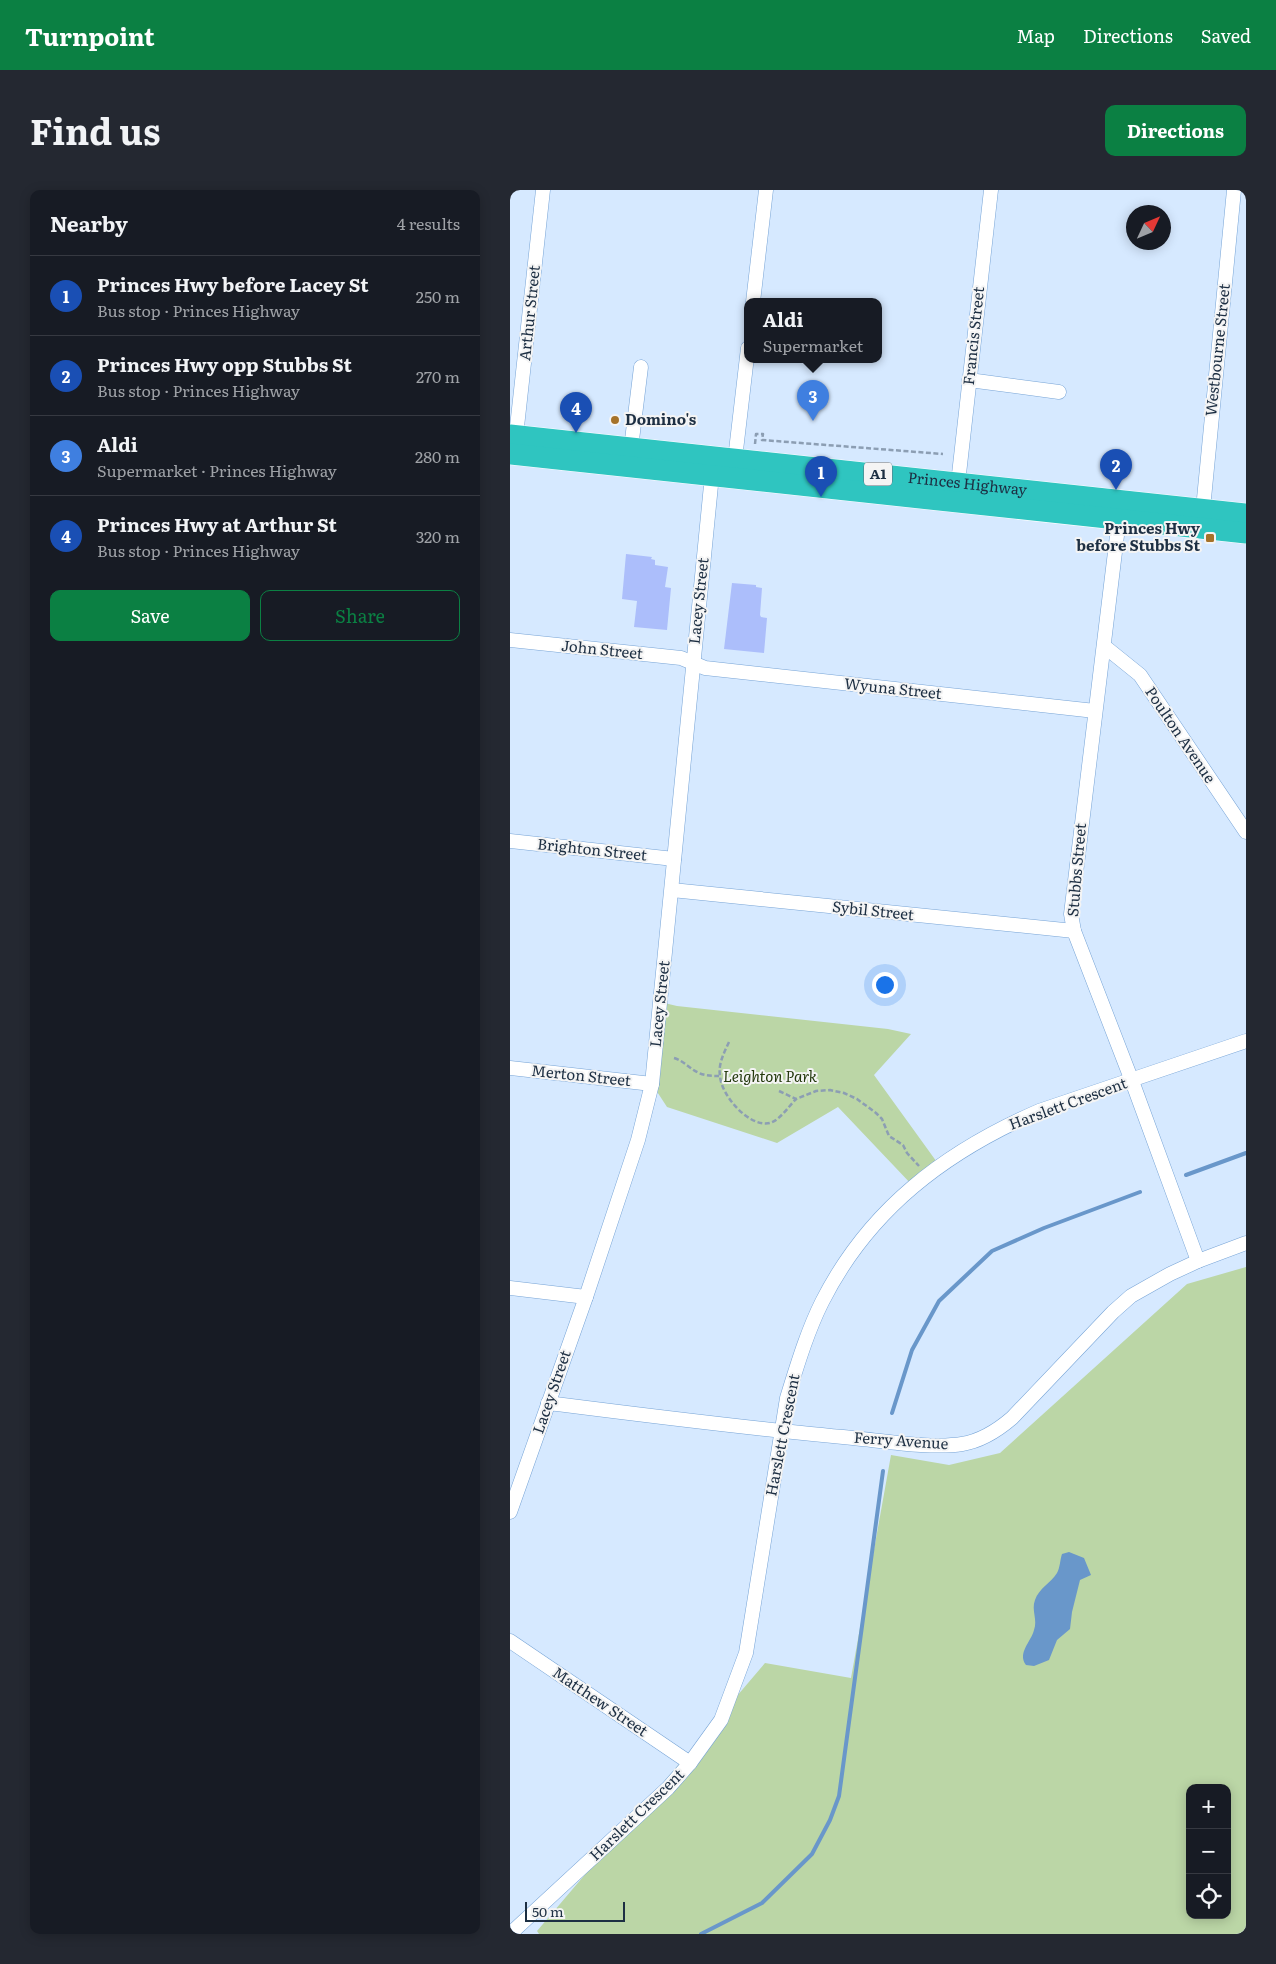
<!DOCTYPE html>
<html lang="en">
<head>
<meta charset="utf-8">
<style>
  :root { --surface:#171b24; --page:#242831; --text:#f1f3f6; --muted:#9ea1a6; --line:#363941; --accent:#0b8043 }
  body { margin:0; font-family:Literata,serif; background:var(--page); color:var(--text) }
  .controls { position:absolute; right:15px; bottom:15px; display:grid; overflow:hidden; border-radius:10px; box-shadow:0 2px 12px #0003 }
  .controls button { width:45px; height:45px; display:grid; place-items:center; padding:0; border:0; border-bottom:1px solid var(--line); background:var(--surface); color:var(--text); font:25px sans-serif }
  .compass { position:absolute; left:616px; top:15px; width:45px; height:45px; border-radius:50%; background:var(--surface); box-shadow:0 2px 12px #0003; rotate:46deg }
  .scale { position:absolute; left:15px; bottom:12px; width:100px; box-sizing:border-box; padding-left:5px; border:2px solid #1d2f43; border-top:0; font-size:14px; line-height:18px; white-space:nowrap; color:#1d2f43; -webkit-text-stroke:4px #f4f4f4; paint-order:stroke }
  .you { position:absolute; left:374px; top:794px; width:18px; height:18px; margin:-12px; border:4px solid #fff; border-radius:50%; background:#1a73e8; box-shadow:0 0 0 8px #1a73e833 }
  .badge { display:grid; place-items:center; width:32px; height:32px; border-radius:50%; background:var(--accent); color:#fff; font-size:16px; font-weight:700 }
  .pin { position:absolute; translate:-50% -41px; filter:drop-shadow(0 1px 2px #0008) }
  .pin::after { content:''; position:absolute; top:26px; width:18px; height:15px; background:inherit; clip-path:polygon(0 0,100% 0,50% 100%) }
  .popup { position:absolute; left:234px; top:108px; width:138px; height:65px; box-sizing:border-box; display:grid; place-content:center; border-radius:10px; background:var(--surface); filter:drop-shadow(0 1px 4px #0005); font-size:16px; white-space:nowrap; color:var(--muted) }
  .popup b { font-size:19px; color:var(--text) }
  .popup::after { content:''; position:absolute; left:50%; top:100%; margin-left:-10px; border:10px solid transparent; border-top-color:var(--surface) }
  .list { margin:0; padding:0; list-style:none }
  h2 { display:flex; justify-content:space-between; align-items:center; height:65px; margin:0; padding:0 20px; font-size:21px }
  h2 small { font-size:16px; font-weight:400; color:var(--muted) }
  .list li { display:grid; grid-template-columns:32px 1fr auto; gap:15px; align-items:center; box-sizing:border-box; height:80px; padding:0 20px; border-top:1px solid var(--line) }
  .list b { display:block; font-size:19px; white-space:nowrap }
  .list p { margin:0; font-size:16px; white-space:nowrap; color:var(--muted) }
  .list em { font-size:16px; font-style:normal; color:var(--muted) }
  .actions { display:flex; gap:10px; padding:15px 20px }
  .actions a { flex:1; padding:11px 0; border:1px solid var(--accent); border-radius:10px; text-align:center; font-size:18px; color:var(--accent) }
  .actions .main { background:var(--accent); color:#fff }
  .icon { flex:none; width:28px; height:28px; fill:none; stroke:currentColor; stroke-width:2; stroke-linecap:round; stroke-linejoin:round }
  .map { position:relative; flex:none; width:736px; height:1744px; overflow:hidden; border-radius:10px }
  header { display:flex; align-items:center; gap:30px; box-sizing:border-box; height:70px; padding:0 25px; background:var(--accent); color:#fff }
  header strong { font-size:24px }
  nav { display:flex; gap:28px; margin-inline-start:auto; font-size:18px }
  .intro { display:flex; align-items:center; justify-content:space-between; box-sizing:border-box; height:120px; padding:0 30px }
  h1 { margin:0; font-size:35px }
  .button { padding:12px 22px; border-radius:10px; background:var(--accent); color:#fff; font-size:18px; font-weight:700 }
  main { display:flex; gap:30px; padding:0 30px }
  aside { flex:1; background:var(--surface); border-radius:10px; box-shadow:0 2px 12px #0003 }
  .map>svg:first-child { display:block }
</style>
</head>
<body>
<header>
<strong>Turnpoint</strong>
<nav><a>Map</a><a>Directions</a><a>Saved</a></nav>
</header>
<div class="intro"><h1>Find us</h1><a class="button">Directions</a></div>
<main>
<aside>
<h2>Nearby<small>4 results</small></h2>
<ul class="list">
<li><span class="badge" style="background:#1a4fb4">1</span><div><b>Princes Hwy before Lacey St</b><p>Bus stop · Princes Highway</p></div><em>250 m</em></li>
<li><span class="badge" style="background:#1a4fb4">2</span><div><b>Princes Hwy opp Stubbs St</b><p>Bus stop · Princes Highway</p></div><em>270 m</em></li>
<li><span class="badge" style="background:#3f7fe0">3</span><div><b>Aldi</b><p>Supermarket · Princes Highway</p></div><em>280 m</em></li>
<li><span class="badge" style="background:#1a4fb4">4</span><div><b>Princes Hwy at Arthur St</b><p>Bus stop · Princes Highway</p></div><em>320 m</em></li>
</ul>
<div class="actions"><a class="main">Save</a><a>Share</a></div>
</aside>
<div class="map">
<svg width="736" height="1744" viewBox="0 0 736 1744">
  <rect width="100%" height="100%" fill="#d6e9ff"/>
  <g fill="#bbd6a6" fill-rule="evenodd">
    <polygon points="150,812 167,816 378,839 401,844 364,885 429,975 403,996 328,917 267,953 157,917 142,894"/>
    <path d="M736,1077v667h-707l-2,-3 228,-268 86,15 40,-223 58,10 51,-12 187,-169zM680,1598h37v127h-37z"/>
  </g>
  <path fill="#6997ca" d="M559,1362l15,6 7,17 -11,5 -8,32 -2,17 -13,11 -8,20 -15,6 -8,-1c-9,-12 5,-23 8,-35 4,-10 -3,-20 1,-30 4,-12 16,-17 22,-27 3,-5 3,-13 5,-19z"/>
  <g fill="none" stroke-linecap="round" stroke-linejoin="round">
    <g stroke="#6997ca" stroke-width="4">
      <polyline points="676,985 736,963"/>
      <polyline points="382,1223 402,1160 429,1111 482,1061 534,1038 630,1002"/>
      <polyline points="191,1744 252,1713 302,1664 320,1630 329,1606 373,1281"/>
    </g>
  </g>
  <g fill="#acbefb">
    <polygon points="116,364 142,367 141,369 145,370 145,375 158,377 155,397 161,398 157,440 124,437 127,411 112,409"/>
    <polygon points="222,393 246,395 246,397 252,398 250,425 251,427 257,428 254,463 214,459"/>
  </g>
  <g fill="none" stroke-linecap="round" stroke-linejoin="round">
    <g stroke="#77a4d6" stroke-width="15">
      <g id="minor">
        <polyline points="243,112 256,0"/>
        <polyline points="459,190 549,202"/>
        <polyline points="6,246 33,0"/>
        <polyline points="121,258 131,177"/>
        <polyline points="225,269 238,158"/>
        <polyline points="448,293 481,0"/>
        <polyline points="693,319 724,0"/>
        <polyline points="609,329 561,724 564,741 622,891 688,1071"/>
        <polyline points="0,450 171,468 195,478 585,521"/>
        <polyline points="594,456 630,485 736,642"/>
        <polyline points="0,651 164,669"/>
        <polyline points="162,700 564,741"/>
        <polyline points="0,878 142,894"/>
        <polyline points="0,1098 76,1107"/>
        <path d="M38,1213c102,13 203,26 305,35 31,3 80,11 109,6 19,-3 36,-14 50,-26l101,-106 18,-16 39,-22 28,-13 48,-18"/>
        <polyline points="0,1322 76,1107 128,950 142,894 202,285"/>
        <polyline points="0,1451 180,1573"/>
        <path d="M0,1744l158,-146 22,-25 31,-43 25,-67 41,-255c10,-32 20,-66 35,-96 47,-93 123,-150 217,-191l207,-70"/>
      </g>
    </g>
    <g stroke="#fff" stroke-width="22">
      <g id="highway">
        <path id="s1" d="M0,245l736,79"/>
        <polyline points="0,264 736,343"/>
      </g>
    </g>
    <g stroke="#8c9eb3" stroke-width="2.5" stroke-dasharray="5 2.5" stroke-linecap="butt">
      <polyline points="245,254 246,244 253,244 252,250 433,264"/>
      <path d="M219,852c-5,11 -11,22 -9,34 1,19 29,52 50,47 10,-3 19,-17 26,-24"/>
      <path d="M164,868c10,3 16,11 25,15 7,3 13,3 20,3"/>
      <polyline points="269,901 286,909 306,901 320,900 334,903 347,909 366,923 372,929 379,946 393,955 397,963 409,976"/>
    </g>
    <use href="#minor" stroke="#fff" stroke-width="14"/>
    <use href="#highway" stroke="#2fc5c0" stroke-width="21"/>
  </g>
  <g fill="#a57229" stroke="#f4f4f4" stroke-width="2">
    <circle cx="105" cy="230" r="5"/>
    <rect x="695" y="343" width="10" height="10" rx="2.5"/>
  </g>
  <g text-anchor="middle" stroke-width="4" stroke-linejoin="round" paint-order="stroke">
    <rect fill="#f4f4f4" stroke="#5e6a78" stroke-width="1" x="354" y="272.5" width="28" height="23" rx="4"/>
    <g font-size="14" font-weight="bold" fill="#1d2f43">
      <text x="368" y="289">A1</text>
    </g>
    <g font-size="15" fill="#1d2f43" stroke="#f4f4f4">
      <text transform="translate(20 123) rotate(-84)" y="5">Arthur Street</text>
      <text transform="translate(464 146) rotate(-84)" y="5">Francis Street</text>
      <text transform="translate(708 160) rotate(-84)" y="5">Westbourne Street</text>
      <text dy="5" stroke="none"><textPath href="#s1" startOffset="460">Princes Highway</textPath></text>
      <text transform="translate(189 411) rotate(-84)" y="5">Lacey Street</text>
      <text transform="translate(92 460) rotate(6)" y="5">John Street</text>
      <text transform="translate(383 499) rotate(6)" y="5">Wyuna Street</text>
      <text transform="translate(670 545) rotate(56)" y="5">Poulton Avenue</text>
      <text transform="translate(82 660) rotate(6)" y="5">Brighton Street</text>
      <text transform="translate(567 680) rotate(-85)" y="5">Stubbs Street</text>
      <text transform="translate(363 721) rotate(6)" y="5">Sybil Street</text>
      <text transform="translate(150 814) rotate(-84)" y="5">Lacey Street</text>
      <text transform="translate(71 886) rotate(6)" y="5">Merton Street</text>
      <text transform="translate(558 914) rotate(-20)" y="5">Harslett Crescent</text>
      <text transform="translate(42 1202) rotate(-71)" y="5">Lacey Street</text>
      <text transform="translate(273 1245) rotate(-79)" y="5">Harslett Crescent</text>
      <text transform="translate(391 1251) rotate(4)" y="5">Ferry Avenue</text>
      <text transform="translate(90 1512) rotate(34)" y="5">Matthew Street</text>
      <text transform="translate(127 1625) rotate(-44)" y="5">Harslett Crescent</text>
    </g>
    <g font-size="15" font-weight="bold" fill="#1d2f43" stroke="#f4f4f4" text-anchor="start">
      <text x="115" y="235">Domino's</text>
      <text x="690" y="344" text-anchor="end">Princes Hwy<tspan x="690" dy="17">before Stubbs St</tspan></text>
    </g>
    <g font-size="15" font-style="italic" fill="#23380c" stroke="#f4f4f4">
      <text x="260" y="892">Leighton Park</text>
    </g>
  </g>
</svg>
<div class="controls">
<button>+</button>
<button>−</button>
<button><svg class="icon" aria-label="locate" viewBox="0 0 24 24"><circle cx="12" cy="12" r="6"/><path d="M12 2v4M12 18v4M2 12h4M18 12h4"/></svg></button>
</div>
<svg class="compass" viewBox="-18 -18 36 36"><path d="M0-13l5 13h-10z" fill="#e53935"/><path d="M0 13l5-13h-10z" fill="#9ea1a6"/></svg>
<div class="scale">50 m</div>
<div class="you"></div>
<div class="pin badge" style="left:311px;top:307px;background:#1a4fb4">1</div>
<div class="pin badge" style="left:606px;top:300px;background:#1a4fb4">2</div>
<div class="pin badge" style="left:303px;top:231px;background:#3f7fe0">3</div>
<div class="popup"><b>Aldi</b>Supermarket</div>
<div class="pin badge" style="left:66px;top:243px;background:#1a4fb4">4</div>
</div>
</main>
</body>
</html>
